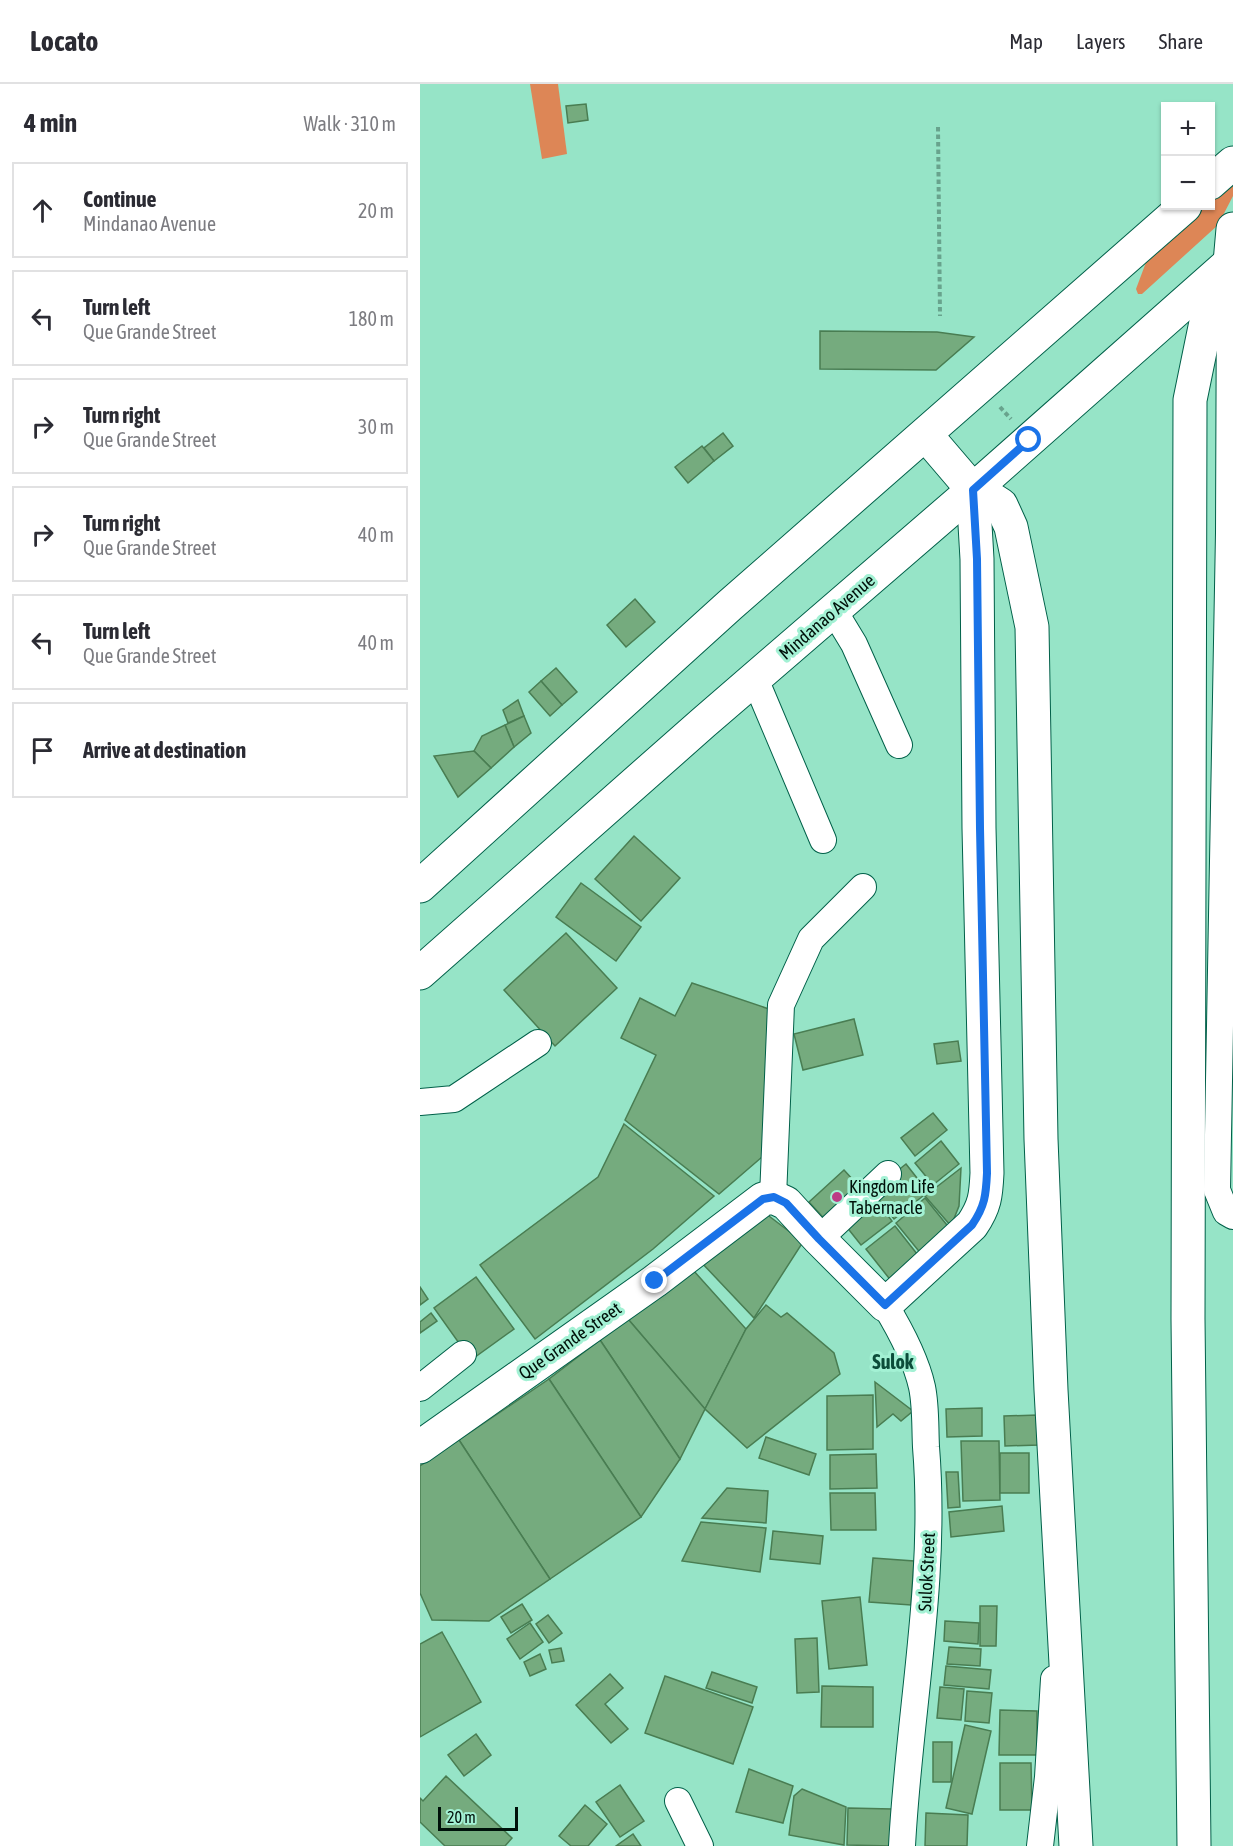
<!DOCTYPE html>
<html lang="en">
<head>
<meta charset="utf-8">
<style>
  :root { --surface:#fff; --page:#f7f7f7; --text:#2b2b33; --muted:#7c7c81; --line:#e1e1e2 }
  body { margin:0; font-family:"Asap Condensed",sans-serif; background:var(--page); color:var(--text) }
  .controls { position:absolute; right:18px; top:18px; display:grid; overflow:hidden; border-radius:0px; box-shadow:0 2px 4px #0004 }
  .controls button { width:54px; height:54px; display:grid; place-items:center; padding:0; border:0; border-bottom:2px solid var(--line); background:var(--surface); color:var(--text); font:30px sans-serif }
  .scale { position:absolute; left:18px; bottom:15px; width:80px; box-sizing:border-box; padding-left:6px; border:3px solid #00110a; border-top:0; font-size:16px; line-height:21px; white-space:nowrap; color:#00110a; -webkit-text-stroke:4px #a3f1d4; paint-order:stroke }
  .stop { position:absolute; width:18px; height:18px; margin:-14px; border:4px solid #1a73e8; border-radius:50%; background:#fff }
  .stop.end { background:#1a73e8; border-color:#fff; box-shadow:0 2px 6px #0008 }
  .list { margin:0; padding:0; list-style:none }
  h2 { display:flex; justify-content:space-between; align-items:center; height:78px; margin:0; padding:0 24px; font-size:26px }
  h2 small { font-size:20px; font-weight:400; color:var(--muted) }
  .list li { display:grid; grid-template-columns:39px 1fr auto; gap:18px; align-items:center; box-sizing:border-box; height:96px; margin:0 12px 12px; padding:0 12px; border:2px solid var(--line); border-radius:0px }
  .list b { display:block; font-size:22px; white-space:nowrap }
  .list p { margin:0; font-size:20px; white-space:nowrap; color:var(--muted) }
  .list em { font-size:20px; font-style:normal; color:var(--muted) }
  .icon { flex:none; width:33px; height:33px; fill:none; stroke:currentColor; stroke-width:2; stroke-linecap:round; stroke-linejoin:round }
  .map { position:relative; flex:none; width:813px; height:1762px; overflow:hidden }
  header { display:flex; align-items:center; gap:36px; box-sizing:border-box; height:84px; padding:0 30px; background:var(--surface); border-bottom:2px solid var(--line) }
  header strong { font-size:28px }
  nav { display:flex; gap:33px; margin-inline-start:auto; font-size:21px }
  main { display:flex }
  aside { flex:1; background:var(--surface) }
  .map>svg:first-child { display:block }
</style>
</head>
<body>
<header>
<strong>Locato</strong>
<nav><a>Map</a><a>Layers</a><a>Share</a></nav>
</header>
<main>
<aside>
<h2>4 min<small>Walk · 310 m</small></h2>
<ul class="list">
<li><svg class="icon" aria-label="ahead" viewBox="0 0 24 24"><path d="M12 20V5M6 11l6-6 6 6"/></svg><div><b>Continue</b><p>Mindanao Avenue</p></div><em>20 m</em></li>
<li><svg class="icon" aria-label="left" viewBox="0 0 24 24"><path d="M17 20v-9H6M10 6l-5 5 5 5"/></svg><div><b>Turn left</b><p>Que Grande Street</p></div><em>180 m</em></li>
<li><svg class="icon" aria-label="right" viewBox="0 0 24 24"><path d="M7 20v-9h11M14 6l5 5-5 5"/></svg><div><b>Turn right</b><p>Que Grande Street</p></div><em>30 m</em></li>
<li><svg class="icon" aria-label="right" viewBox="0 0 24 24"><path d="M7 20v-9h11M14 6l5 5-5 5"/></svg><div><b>Turn right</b><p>Que Grande Street</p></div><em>40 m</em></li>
<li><svg class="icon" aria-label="left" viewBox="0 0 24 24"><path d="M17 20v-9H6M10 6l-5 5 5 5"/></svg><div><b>Turn left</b><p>Que Grande Street</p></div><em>40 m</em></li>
<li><svg class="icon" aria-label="arrive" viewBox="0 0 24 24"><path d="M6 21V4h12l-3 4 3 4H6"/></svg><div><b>Arrive at destination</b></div></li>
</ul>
</aside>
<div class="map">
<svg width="813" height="1762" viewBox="0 0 813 1762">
  <rect width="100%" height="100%" fill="#96e4c7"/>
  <g fill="#dd8656">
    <polygon points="110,0 138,0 147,70 122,75"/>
    <polygon points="813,94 813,112 798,141 722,210 718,210 716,205 728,173 779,122 790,122 791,112"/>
  </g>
  <g fill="#75ab7e" stroke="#497d52" stroke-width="1.5">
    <polygon points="166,20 168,36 148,39 146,22"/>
    <polygon points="400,247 517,248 554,253 516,286 400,285"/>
    <polygon points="303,349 313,362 294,377 284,364"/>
    <polygon points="282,362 294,377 268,399 255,383"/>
    <polygon points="215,515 235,538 206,563 187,541"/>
    <polygon points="136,584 157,608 142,621 121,597"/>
    <polygon points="121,597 142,621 130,632 109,608"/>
    <polygon points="98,616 104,632 88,639 83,626"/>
    <polygon points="104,632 111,649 94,663 85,641"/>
    <polygon points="85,641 94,663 71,684 54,667 62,652"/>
    <polygon points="54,667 71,684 38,713 14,672"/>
    <polygon points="214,752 260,794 221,837 175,795"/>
    <polygon points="161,799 221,843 196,877 136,833"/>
    <polygon points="146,849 197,904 135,962 84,906"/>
    <polygon points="272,899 349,925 342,1073 299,1110 205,1036 236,971 201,954 220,914 255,932"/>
    <polygon points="434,935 443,971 383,986 374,950"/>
    <polygon points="538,957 541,977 517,980 514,960"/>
    <polygon points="513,1029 527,1046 495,1072 481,1054"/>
    <polygon points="204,1040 294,1112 233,1165 115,1255 60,1181 178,1093"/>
    <polygon points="521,1057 539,1080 513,1101 495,1079"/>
    <polygon points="486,1080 508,1108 474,1135 452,1107"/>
    <polygon points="541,1084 539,1122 531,1142 505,1112"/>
    <polygon points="424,1086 445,1109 410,1141 389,1118"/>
    <polygon points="453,1112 472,1137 441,1161 422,1137"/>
    <polygon points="505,1114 531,1146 502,1171 476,1139"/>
    <polygon points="345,1129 383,1158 334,1234 280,1177"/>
    <polygon points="475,1142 501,1175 472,1198 446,1165"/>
    <polygon points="273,1186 326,1245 285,1325 208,1235"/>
    <polygon points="56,1193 94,1245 51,1276 14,1224"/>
    <polygon points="0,1203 8,1215 0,1221"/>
    <polygon points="346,1221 361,1233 367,1229 414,1269 420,1290 327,1364 285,1325 326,1245"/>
    <polygon points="11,1229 17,1237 0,1249 0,1238"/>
    <polygon points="208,1235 285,1325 260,1375 180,1256"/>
    <polygon points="180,1256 260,1375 221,1433 129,1295"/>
    <polygon points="129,1295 221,1433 130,1495 39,1356"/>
    <polygon points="455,1298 493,1327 481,1337 473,1330 457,1343"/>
    <polygon points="453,1311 453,1365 407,1366 407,1312"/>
    <polygon points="562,1324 562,1352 527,1353 526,1325"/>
    <polygon points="618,1331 619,1361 585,1362 584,1332"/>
    <polygon points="346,1353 396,1370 389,1391 339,1374"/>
    <polygon points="39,1356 130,1495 69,1537 12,1536 0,1509 0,1382"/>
    <polygon points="541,1357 579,1357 580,1416 543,1417"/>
    <rect x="580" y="1369" width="29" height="40"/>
    <polygon points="456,1370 457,1404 410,1405 410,1371"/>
    <polygon points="526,1388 538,1388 540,1423 528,1424"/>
    <polygon points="307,1404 348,1407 346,1439 282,1434"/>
    <polygon points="410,1409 455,1409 456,1446 411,1446"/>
    <polygon points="582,1422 584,1447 531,1453 529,1428"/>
    <polygon points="281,1438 346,1444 340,1488 262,1477"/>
    <polygon points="353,1447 403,1452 400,1480 350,1475"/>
    <polygon points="453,1474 494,1477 491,1521 449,1518"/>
    <polygon points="440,1513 447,1581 409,1585 402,1517"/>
    <polygon points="102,1520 112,1536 91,1549 81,1533"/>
    <polygon points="560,1522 577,1522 576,1562 560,1562"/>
    <polygon points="128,1531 142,1549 129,1559 116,1540"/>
    <polygon points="525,1537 559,1539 558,1560 524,1557"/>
    <polygon points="110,1539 123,1558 100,1575 87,1555"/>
    <polygon points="22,1548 61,1618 0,1653 0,1560"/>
    <polygon points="397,1554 399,1608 377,1609 375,1555"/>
    <polygon points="529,1563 561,1565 560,1582 527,1580"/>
    <polygon points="141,1564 144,1577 132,1579 129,1566"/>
    <polygon points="120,1570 126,1585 110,1592 104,1578"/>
    <polygon points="526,1582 571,1586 569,1605 524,1601"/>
    <polygon points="292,1588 337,1603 332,1619 286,1604"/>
    <polygon points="190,1590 203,1604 185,1620 208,1645 191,1659 156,1621"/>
    <polygon points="245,1592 333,1623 313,1680 225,1649"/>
    <polygon points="402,1602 453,1603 453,1643 401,1643"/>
    <polygon points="520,1603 544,1605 541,1636 517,1634"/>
    <polygon points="547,1607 572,1609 569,1639 545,1637"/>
    <polygon points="580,1626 617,1627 617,1671 579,1671"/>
    <polygon points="545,1641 571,1647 552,1730 526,1724"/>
    <polygon points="56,1650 71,1671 44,1692 28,1671"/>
    <polygon points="513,1658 532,1658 531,1698 513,1698"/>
    <polygon points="580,1679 611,1679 612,1726 580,1726"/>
    <polygon points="329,1685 373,1702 363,1739 316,1728"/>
    <polygon points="26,1692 92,1754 85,1762 25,1762 0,1738 0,1714 3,1717"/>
    <polygon points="200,1701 224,1737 200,1753 176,1718"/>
    <polygon points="382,1705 426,1723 424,1761 369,1751 374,1712"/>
    <polygon points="165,1721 187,1740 168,1762 151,1762 139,1752"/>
    <polygon points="428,1724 472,1725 471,1762 427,1761"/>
    <polygon points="506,1729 548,1731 547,1762 505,1762"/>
    <polygon points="213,1750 221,1762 196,1762"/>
  </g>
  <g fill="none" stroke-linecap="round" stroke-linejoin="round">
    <g stroke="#016049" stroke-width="28">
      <g id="minor">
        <polyline points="810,190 809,449 797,1106 806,1128 813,1132"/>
        <polyline points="414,527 434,560 479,661"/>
        <polyline points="335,595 403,756"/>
        <polyline points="0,1018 34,1015 118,959"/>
        <polyline points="353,1113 361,921 391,855 443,803"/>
        <polyline points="399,1155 468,1090"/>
        <path d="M465,1221c14,23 31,55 37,82 4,19 3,40 4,60 11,134 -17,265 -24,399"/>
        <polyline points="0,1304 43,1270"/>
        <polyline points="258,1717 280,1762"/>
        <polyline points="620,1762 628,1693 634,1595"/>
      </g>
    </g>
    <g stroke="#016049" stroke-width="35">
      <g id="major">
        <polyline points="790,99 813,79"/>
        <polyline points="810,179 813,145"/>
        <polyline points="506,351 553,406"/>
        <polyline points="0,802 310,521 765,122"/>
        <polyline points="0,889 283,639 553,406 813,176"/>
        <path d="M0,1363l235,-166 108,-82 10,-2 13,6 33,36 66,66 87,-80c13,-19 14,-30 15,-52l-8,-345 -2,-269 -4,-69"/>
      </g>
    </g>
    <g stroke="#016049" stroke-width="35">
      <g id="highway">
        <polyline points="553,406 567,412 581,421 591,443 612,543 621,1055 631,1306 656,1762"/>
        <polyline points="774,1762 768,1235 770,316 786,238 810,179"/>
      </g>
    </g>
    <g stroke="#68a38d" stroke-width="4" stroke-dasharray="4.5 3" stroke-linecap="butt">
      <polyline points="518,43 520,232"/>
      <polyline points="580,323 591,335"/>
    </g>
    <use href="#minor" stroke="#fff" stroke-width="26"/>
    <use href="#major" stroke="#fff" stroke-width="33"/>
    <use href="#highway" stroke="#fff" stroke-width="33"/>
  </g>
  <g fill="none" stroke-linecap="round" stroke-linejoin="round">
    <path stroke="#1a73e8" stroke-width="8" d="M235,1197l108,-82 11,-2 12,6 33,36 66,66 87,-80c13,-19 14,-30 15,-52l-7,-345 -3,-269 -4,-69 56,-50"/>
  </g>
  <circle fill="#bc3c86" stroke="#a3f1d4" stroke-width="2" cx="417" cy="1113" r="6"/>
  <g text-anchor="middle" stroke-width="6" stroke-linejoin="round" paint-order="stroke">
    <g font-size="18" fill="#00110a" stroke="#a3f1d4">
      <text transform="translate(407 533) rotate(-41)" y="6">Mindanao Avenue</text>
      <text transform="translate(150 1257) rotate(-35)" y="6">Que Grande Street</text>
      <text transform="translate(507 1488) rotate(-87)" y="6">Sulok Street</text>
    </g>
    <g font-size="18" fill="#00110a" stroke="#a3f1d4" text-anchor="start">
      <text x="429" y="1109">Kingdom Life<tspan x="429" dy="21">Tabernacle</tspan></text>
    </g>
    <g font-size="20" font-weight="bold" fill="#0c4d3a" stroke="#a3f1d4">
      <text x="473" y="1285">Sulok</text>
    </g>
  </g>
</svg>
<div class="controls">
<button>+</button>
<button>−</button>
</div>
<div class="scale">20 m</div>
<div class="stop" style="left:609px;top:356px"></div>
<div class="stop end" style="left:235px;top:1197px"></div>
</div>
</main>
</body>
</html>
